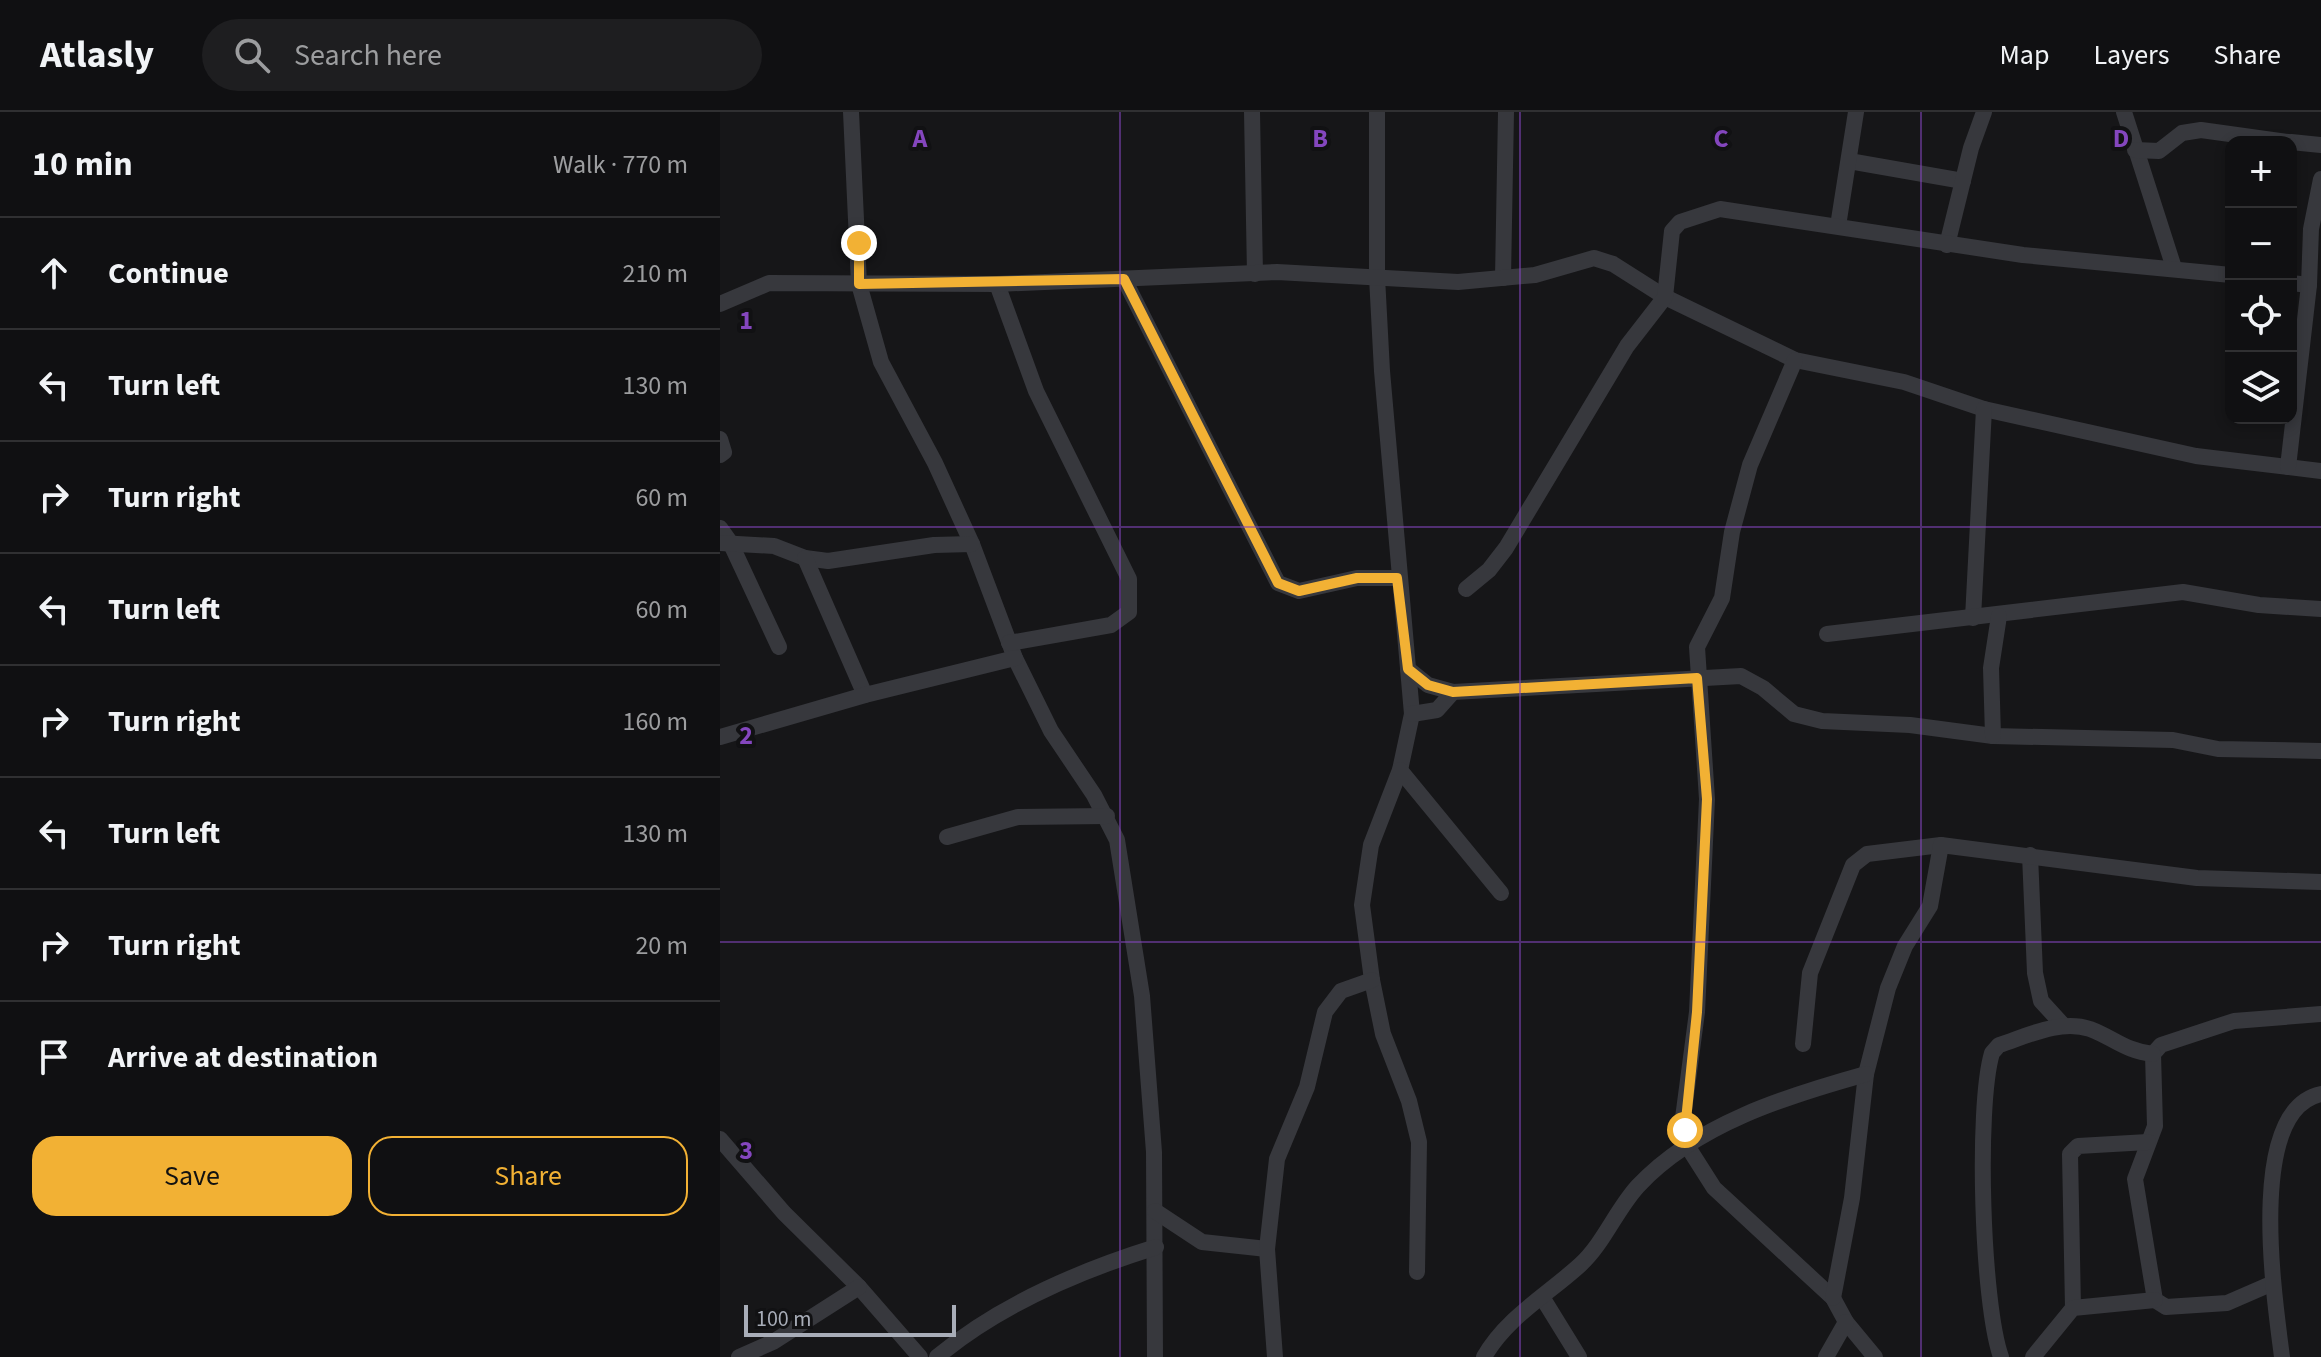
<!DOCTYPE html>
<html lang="en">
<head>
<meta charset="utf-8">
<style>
  :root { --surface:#101012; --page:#1e1e20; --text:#f1f3f6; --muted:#9c9d9f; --line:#303032; --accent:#f2b134 }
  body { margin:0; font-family:"Source Sans 3",sans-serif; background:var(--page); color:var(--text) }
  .controls { position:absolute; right:24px; top:24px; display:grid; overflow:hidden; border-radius:16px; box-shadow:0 4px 12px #0003 }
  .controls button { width:72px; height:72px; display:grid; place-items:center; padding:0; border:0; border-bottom:2px solid var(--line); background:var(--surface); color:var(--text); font:40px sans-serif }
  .scale { position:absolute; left:24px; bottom:20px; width:212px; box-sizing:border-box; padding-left:8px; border:4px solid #a8adb8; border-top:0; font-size:22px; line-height:28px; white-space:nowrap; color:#a8adb8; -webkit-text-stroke:6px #111113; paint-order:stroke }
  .stop { position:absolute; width:24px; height:24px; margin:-18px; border:6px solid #f2b134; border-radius:50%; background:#fff }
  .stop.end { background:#f2b134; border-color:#fff; box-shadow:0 2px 8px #0008 }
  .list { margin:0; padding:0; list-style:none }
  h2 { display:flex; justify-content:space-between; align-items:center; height:104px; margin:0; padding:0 32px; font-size:34px }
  h2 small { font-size:26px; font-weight:400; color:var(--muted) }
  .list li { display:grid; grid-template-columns:52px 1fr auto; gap:24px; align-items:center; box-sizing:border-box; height:112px; padding:0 32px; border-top:2px solid var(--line) }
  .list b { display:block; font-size:30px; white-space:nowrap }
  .list em { font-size:26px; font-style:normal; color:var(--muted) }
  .actions { display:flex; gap:16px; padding:24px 32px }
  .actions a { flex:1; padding:18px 0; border:2px solid var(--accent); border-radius:24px; text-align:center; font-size:28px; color:var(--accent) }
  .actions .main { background:var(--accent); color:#111 }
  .icon { flex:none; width:44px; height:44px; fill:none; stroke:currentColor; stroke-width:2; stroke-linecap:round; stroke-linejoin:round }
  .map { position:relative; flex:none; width:1601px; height:1245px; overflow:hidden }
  header { display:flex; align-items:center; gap:48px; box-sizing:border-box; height:112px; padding:0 40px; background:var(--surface); border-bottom:2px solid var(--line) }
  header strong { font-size:38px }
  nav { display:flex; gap:44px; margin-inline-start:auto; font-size:28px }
  .search { width:560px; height:72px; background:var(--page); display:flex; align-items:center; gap:20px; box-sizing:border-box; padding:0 28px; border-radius:44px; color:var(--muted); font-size:30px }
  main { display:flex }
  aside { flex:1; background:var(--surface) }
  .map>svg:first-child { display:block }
</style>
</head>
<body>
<header>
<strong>Atlasly</strong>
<div class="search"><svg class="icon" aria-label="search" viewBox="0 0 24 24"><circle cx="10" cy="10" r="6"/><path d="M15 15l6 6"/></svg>Search here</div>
<nav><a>Map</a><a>Layers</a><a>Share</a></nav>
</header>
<main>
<aside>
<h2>10 min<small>Walk · 770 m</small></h2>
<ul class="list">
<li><svg class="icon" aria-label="ahead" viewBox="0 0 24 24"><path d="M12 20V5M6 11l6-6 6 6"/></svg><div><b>Continue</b></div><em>210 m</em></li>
<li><svg class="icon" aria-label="left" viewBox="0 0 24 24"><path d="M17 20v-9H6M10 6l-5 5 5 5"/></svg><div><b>Turn left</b></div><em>130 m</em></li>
<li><svg class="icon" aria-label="right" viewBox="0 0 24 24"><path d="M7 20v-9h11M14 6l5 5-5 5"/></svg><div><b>Turn right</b></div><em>60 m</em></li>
<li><svg class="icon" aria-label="left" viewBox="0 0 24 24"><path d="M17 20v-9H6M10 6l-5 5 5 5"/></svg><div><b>Turn left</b></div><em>60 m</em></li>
<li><svg class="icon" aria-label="right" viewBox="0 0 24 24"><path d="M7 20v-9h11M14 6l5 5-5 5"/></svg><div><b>Turn right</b></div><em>160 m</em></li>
<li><svg class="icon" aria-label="left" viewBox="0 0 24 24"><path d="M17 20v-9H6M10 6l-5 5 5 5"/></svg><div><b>Turn left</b></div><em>130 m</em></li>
<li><svg class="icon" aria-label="right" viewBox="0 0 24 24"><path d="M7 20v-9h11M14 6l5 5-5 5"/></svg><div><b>Turn right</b></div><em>20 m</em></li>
<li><svg class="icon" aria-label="arrive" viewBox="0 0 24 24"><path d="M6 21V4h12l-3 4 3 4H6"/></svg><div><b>Arrive at destination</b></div></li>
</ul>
<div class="actions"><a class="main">Save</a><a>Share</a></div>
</aside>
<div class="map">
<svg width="1601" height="1245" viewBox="0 0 1601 1245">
  <rect width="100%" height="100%" fill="#161618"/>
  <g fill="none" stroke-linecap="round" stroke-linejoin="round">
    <g stroke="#37383d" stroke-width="16">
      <polyline points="131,0 139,172 161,250 215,351 252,432 295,546 331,619 374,683 397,728 422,884 434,1040 435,1245"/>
      <polyline points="532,0 535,162"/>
      <polyline points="657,0 657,165 662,259 692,602 680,658 651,733 642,793 652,868 663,922 689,989 699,1030 697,1160"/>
      <polyline points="1404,0 1454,156"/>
      <polyline points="1571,30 1601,33"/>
      <polyline points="1415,38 1439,39 1462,21 1481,18 1568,30"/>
      <polyline points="1129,49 1243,69"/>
      <polyline points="1118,114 1136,0"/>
      <polyline points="1227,133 1251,36 1264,0"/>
      <polyline points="783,166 786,0"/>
      <polyline points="404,167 558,471 579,479 637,466 677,466"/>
      <polyline points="1571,171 1589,173"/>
      <polyline points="277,172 316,279 409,467 409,500 391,513 289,531"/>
      <polyline points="0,192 49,171 277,172 557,160 738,170 815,163 874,146 893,152 945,185 1075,248 1184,270 1264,297 1476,344 1601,359"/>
      <polyline points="1075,248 1030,353 1012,420 1002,486 977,535 987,687 977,900 963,1006 966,1032 994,1076 1113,1186 1126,1210 1155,1245"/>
      <polyline points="0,327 4,340 0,343"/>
      <polyline points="1568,355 1589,173 1591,117 1601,67"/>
      <polyline points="0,416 10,430 59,535"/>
      <polyline points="0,431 54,434 85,446 108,449 214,433 252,432"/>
      <polyline points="85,446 145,583"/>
      <polyline points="746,477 769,458 786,436 907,234 945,185 952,119 960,110 1000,97 1303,143 1511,163"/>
      <polyline points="1253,506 1264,297"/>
      <polyline points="1107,522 1463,480 1539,493 1601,497"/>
      <polyline points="688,557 708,573 733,580 1021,564 1043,576 1074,602 1102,609 1190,613 1273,624 1453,628 1498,637 1601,639"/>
      <polyline points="692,602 717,598 733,580"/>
      <polyline points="1273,624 1271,556 1279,504"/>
      <polyline points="0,625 145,583 295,546"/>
      <polyline points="680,658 781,781"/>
      <polyline points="227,725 298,705 387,704"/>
      <polyline points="1310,743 1315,861 1321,889 1343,913"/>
      <polyline points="1083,932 1090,861 1133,753 1147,742 1221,733"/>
      <polyline points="0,1027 64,1101 139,1175 200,1245"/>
      <polyline points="435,1099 482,1130 547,1137"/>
      <polyline points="1553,1171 1507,1191 1446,1195 1435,1188 1415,1067 1435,1014 1433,942 1441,933 1514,909 1601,902"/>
      <polyline points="822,1185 859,1245"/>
      <polyline points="1113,1186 1132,1086 1146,962 1168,876 1185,834 1210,794 1221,733 1477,766 1601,770"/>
      <polyline points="1353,1196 1350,1042 1358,1034 1428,1030"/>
      <polyline points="19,1245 53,1230 139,1175"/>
      <path d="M217,1245c62,-52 142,-86 219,-110"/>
      <polyline points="555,1245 547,1137 557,1047 587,975 605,900 621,879 652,868"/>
      <path d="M764,1245c22,-39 63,-62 96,-92 24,-22 36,-55 58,-79 58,-62 149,-90 228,-112"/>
      <polyline points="1106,1245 1126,1210"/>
      <path d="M1281,1245c-19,-53 -25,-250 -9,-304l7,-8c28,-9 61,-26 91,-16 24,9 35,22 63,25"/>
      <polyline points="1313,1245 1353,1196 1435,1188"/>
      <path d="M1562,1245c-7,-56 -37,-247 39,-263"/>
    </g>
  </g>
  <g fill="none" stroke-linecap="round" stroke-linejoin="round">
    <polyline stroke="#f2b134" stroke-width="10" points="139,131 139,172 404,167 558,471 579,479 637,466 677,466 688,557 708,573 733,580 977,566 987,687 977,900 965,1018"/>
  </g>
  <path fill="none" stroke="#8446be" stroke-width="2" stroke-opacity="0.55" d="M400,0v1245M800,0v1245M1201,0v1245M0,415h1601M0,830h1601"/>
  <g font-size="26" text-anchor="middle" font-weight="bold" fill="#8446be" stroke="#111113" stroke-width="8" stroke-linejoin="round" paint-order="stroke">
    <text x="200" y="35">A</text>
    <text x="600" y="35">B</text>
    <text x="1001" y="35">C</text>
    <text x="1401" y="35">D</text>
    <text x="26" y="217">1</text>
    <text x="26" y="632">2</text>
    <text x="26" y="1047">3</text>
  </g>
</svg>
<div class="controls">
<button>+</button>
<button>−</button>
<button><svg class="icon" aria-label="locate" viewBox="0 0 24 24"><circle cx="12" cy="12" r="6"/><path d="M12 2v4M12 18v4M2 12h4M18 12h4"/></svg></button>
<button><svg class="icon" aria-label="layers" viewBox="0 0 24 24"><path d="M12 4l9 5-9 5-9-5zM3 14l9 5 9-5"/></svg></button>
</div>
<div class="scale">100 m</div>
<div class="stop" style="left:965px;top:1018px"></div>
<div class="stop end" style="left:139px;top:131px"></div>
</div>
</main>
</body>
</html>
